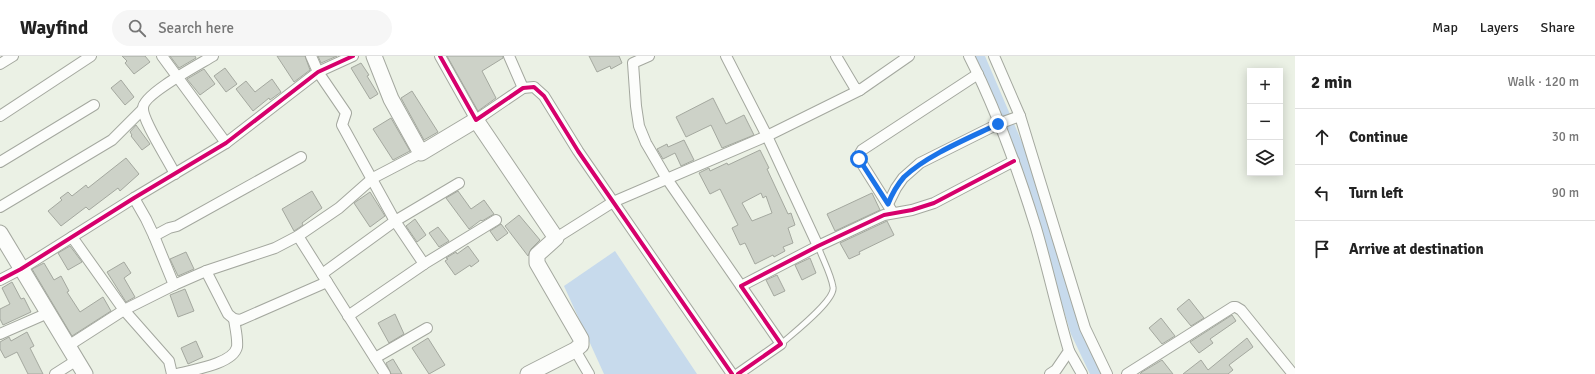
<!DOCTYPE html>
<html lang="en">
<head>
<meta charset="utf-8">
<style>
  :root { --surface:#fff; --page:#f6f6f6; --text:#222; --muted:#767676; --line:#e0e0e0 }
  body { margin:0; font-family:Signika,sans-serif; background:var(--page); color:var(--text) }
  .controls { position:absolute; right:12px; top:12px; display:grid; overflow:hidden; border-radius:0px; box-shadow:0 2px 10px #0003 }
  .controls button { width:36px; height:36px; display:grid; place-items:center; padding:0; border:0; border-bottom:1px solid var(--line); background:var(--surface); color:var(--text); font:20px sans-serif }
  .stop { position:absolute; width:12px; height:12px; margin:-9px; border:3px solid #1a73e8; border-radius:50%; background:#fff }
  .stop.end { background:#1a73e8; border-color:#fff; box-shadow:0 1px 4px #0008 }
  .list { margin:0; padding:0; list-style:none }
  h2 { display:flex; justify-content:space-between; align-items:center; height:52px; margin:0; padding:0 16px; font-size:17px }
  h2 small { font-size:13px; font-weight:400; color:var(--muted) }
  .list li { display:grid; grid-template-columns:26px 1fr auto; gap:12px; align-items:center; box-sizing:border-box; height:56px; padding:0 16px; border-top:1px solid var(--line) }
  .list b { display:block; font-size:15px; white-space:nowrap }
  .list em { font-size:13px; font-style:normal; color:var(--muted) }
  .icon { flex:none; width:22px; height:22px; fill:none; stroke:currentColor; stroke-width:2; stroke-linecap:round; stroke-linejoin:round }
  .map { position:relative; flex:none; width:1295px; height:318px; overflow:hidden }
  header { display:flex; align-items:center; gap:24px; box-sizing:border-box; height:56px; padding:0 20px; background:var(--surface); border-bottom:1px solid var(--line) }
  header strong { font-size:19px }
  nav { display:flex; gap:22px; margin-inline-start:auto; font-size:14px }
  .search { width:280px; height:36px; background:var(--page); display:flex; align-items:center; gap:10px; box-sizing:border-box; padding:0 14px; border-radius:22px; color:var(--muted); font-size:15px }
  main { display:flex }
  aside { flex:1; background:var(--surface) }
  .map>svg:first-child { display:block }
</style>
</head>
<body>
<header>
<strong>Wayfind</strong>
<div class="search"><svg class="icon" aria-label="search" viewBox="0 0 24 24"><circle cx="10" cy="10" r="6"/><path d="M15 15l6 6"/></svg>Search here</div>
<nav><a>Map</a><a>Layers</a><a>Share</a></nav>
</header>
<main>
<div class="map">
<svg width="1295" height="318" viewBox="0 0 1295 318">
  <rect width="100%" height="100%" fill="#ebf1e5"/>
  <polygon fill="#c7daec" points="615,195 697,318 604,318 564,230"/>
  <g fill="none" stroke-linecap="round" stroke-linejoin="round">
    <polyline stroke="#c7daec" stroke-width="11" points="979,0 1027,112 1076,276 1096,318"/>
  </g>
  <g fill="#cdd2c8" stroke="#a4a89f" fill-rule="evenodd">
    <polygon points="122,0 145,0 150,6 134,18 125,7 127,5"/>
    <polygon points="170,0 195,0 196,2 179,12"/>
    <polygon points="277,0 305,0 310,14 294,26"/>
    <polygon points="318,0 337,0 321,7"/>
    <polygon points="447,0 503,0 503,2 482,15 496,42 478,55"/>
    <polygon points="589,0 619,0 622,7 611,13 610,10 597,16"/>
    <polygon points="361,7 369,19 367,20 378,38 370,43 351,12"/>
    <polygon points="225,12 237,28 226,36 214,20"/>
    <polygon points="204,13 215,28 200,39 187,23"/>
    <polygon points="272,23 281,36 270,44 269,42 253,55 236,33 246,25 255,36"/>
    <polygon points="121,24 134,41 125,49 111,32"/>
    <polygon points="412,35 438,76 424,84 401,42"/>
    <polygon points="713,42 726,68 744,59 754,79 722,92 711,69 686,81 676,61"/>
    <polygon points="391,62 410,95 393,104 373,73"/>
    <polygon points="136,69 150,88 142,94 131,80 132,79 130,76"/>
    <polygon points="684,84 694,104 681,110 675,97 663,103 657,93 667,88 668,91"/>
    <path d="M760,94l9,18 -2,1 21,45 3,-1 4,12 -7,3 5,15 -10,4 2,4 -11,6 -1,-2 -18,9 -10,-21 -5,2 -8,-17 6,-3 -18,-36 -10,5 -11,-21 10,-5 1,3 17,-8 1,2zM761,137l2,5 3,-2 6,17 -20,8 -10,-18z"/>
    <polygon points="126,102 139,118 120,135 118,132 89,154 86,151 61,170 48,155 62,144 60,142 68,136 72,140 86,129 88,132"/>
    <polygon points="312,135 322,152 302,167 303,169 294,175 282,153"/>
    <polygon points="458,135 471,153 484,144 494,158 482,165 481,164 469,173 446,142"/>
    <polygon points="370,136 385,160 370,171 354,147"/>
    <polygon points="872,137 880,154 835,175 827,158"/>
    <polygon points="519,159 540,184 531,193 528,200 505,170"/>
    <polygon points="415,163 426,179 417,186 406,170"/>
    <polygon points="887,165 894,179 859,196 860,198 849,203 840,187"/>
    <polygon points="501,168 508,177 497,185 490,175"/>
    <polygon points="438,171 449,185 439,191 429,177"/>
    <polygon points="70,190 82,206 68,214 58,197"/>
    <polygon points="468,190 479,205 471,211 470,209 455,219 445,205 448,203 446,202 456,196 457,198"/>
    <polygon points="186,196 194,213 178,220 170,203"/>
    <polygon points="810,202 816,217 802,224 795,209"/>
    <polygon points="124,206 131,217 124,222 135,241 126,246 107,216"/>
    <polygon points="44,207 54,224 61,220 69,235 67,236 80,256 103,241 111,255 72,280 32,213"/>
    <polygon points="777,219 785,235 774,240 766,224"/>
    <polygon points="12,226 21,243 24,242 31,256 3,269 0,263 0,253 10,248 2,232"/>
    <polygon points="185,233 194,255 178,261 170,239"/>
    <polygon points="1189,243 1204,262 1191,270 1177,253"/>
    <polygon points="395,258 404,278 389,287 378,267"/>
    <polygon points="1232,259 1236,265 1210,283 1213,287 1199,297 1190,286"/>
    <polygon points="1161,262 1175,280 1162,288 1149,272"/>
    <polygon points="27,276 34,290 30,292 43,318 28,318 17,296 5,302 0,293 0,286 9,281 11,285"/>
    <polygon points="428,282 445,309 429,318 412,292"/>
    <polygon points="1247,282 1253,291 1229,309 1233,314 1228,318 1183,318 1201,304 1208,314"/>
    <polygon points="196,285 203,301 188,308 181,292"/>
    <polygon points="393,303 402,318 391,318 386,307"/>
    <polygon points="1162,304 1173,318 1140,318 1142,316"/>
  </g>
  <g fill="none" stroke-linecap="round" stroke-linejoin="round">
    <g stroke="#a4a89f" stroke-width="7">
      <path id="lane" d="M781,288c11,-10 55,-44 52,-57 -2,-13 -11,-29 -15,-41"/>
    </g>
    <g stroke="#a4a89f" stroke-width="12">
      <g id="street">
        <polyline points="162,0 226,87"/>
        <polyline points="311,0 318,16 346,57 342,69 395,165 424,208"/>
        <polyline points="440,0 476,64 523,32 534,31 544,40 578,95 732,318"/>
        <polyline points="509,0 523,32"/>
        <polyline points="649,0 633,7 636,50 639,70 646,87 667,123 741,230"/>
        <polyline points="726,0 767,80 818,190"/>
        <polyline points="836,0 855,32 860,34 909,0"/>
        <path d="M969,0c28,55 49,114 67,172 12,41 21,83 33,123l-13,19 -6,4"/>
        <polyline points="994,0 1020,60 1085,272 1107,318"/>
        <polyline points="0,8 13,0"/>
        <polyline points="0,60 91,0"/>
        <polyline points="0,106 94,49"/>
        <path d="M175,118c-6,-13 -33,-54 -32,-66 0,-14 57,-44 70,-52"/>
        <polyline points="134,142 146,163 154,180 169,172 177,170 301,101"/>
        <polyline points="888,148 896,132 903,122 920,107 998,68 1020,60"/>
        <polyline points="0,151 112,84 143,53"/>
        <polyline points="893,157 859,103 859,99 862,94 978,18"/>
        <polyline points="154,180 174,229"/>
        <polyline points="298,180 385,318"/>
        <polyline points="72,181 124,254 169,305 172,318"/>
        <polyline points="556,182 613,146 767,80 860,34"/>
        <polyline points="206,215 228,258 234,263 240,264 327,226"/>
        <polyline points="322,218 395,165 459,127"/>
        <polyline points="0,224 21,213 134,142 226,87 318,16 353,0"/>
        <polyline points="348,260 424,208 496,164"/>
        <polyline points="0,278 48,257"/>
        <polyline points="68,290 124,254 174,229 206,215 275,192 298,180 339,152 373,122 421,97"/>
        <polyline points="575,294 589,318"/>
        <polyline points="1069,295 1082,318"/>
        <polyline points="375,302 427,272"/>
        <polyline points="55,318 77,304"/>
        <path d="M177,318c15,-4 56,-10 60,-27 1,-9 -2,-20 -3,-28"/>
        <polyline points="738,318 781,288 741,230 818,190 884,159 912,154 934,147 1014,105"/>
        <polyline points="1127,318 1233,251 1236,251 1241,254 1293,318"/>
      </g>
    </g>
    <g stroke="#a4a89f" stroke-width="17">
      <g id="secondary">
        <polyline points="374,0 391,43 421,97 476,64 556,182 537,199 537,207 581,283 581,289 575,294 528,318"/>
        <polyline points="0,177 85,318"/>
      </g>
    </g>
    <use href="#lane" stroke="#fcfdfb" stroke-width="5"/>
    <use href="#street" stroke="#fcfdfb" stroke-width="10"/>
    <use href="#secondary" stroke="#fcfdfb" stroke-width="15"/>
    <g stroke="#fff" stroke-width="6">
      <g id="cycleway">
        <polyline points="440,0 476,64 523,32 534,31 544,40 578,95 732,318"/>
        <polyline points="0,224 21,213 134,142 226,87 318,16 353,0"/>
        <polyline points="738,318 781,288 741,230 818,190 884,159 912,154 934,147 1014,105"/>
      </g>
    </g>
    <use href="#cycleway" stroke="#d6006c" stroke-width="4"/>
  </g>
  <g fill="none" stroke-linecap="round" stroke-linejoin="round">
    <path stroke="#1a73e8" stroke-width="5" d="M859,103l29,45c4,-10 9,-19 16,-27 23,-22 65,-39 94,-53"/>
  </g>
</svg>
<div class="controls">
<button>+</button>
<button>−</button>
<button><svg class="icon" aria-label="layers" viewBox="0 0 24 24"><path d="M12 4l9 5-9 5-9-5zM3 14l9 5 9-5"/></svg></button>
</div>
<div class="stop" style="left:859px;top:103px"></div>
<div class="stop end" style="left:998px;top:68px"></div>
</div>
<aside>
<h2>2 min<small>Walk · 120 m</small></h2>
<ul class="list">
<li><svg class="icon" aria-label="ahead" viewBox="0 0 24 24"><path d="M12 20V5M6 11l6-6 6 6"/></svg><div><b>Continue</b></div><em>30 m</em></li>
<li><svg class="icon" aria-label="left" viewBox="0 0 24 24"><path d="M17 20v-9H6M10 6l-5 5 5 5"/></svg><div><b>Turn left</b></div><em>90 m</em></li>
<li><svg class="icon" aria-label="arrive" viewBox="0 0 24 24"><path d="M6 21V4h12l-3 4 3 4H6"/></svg><div><b>Arrive at destination</b></div></li>
</ul>
</aside>
</main>
</body>
</html>
